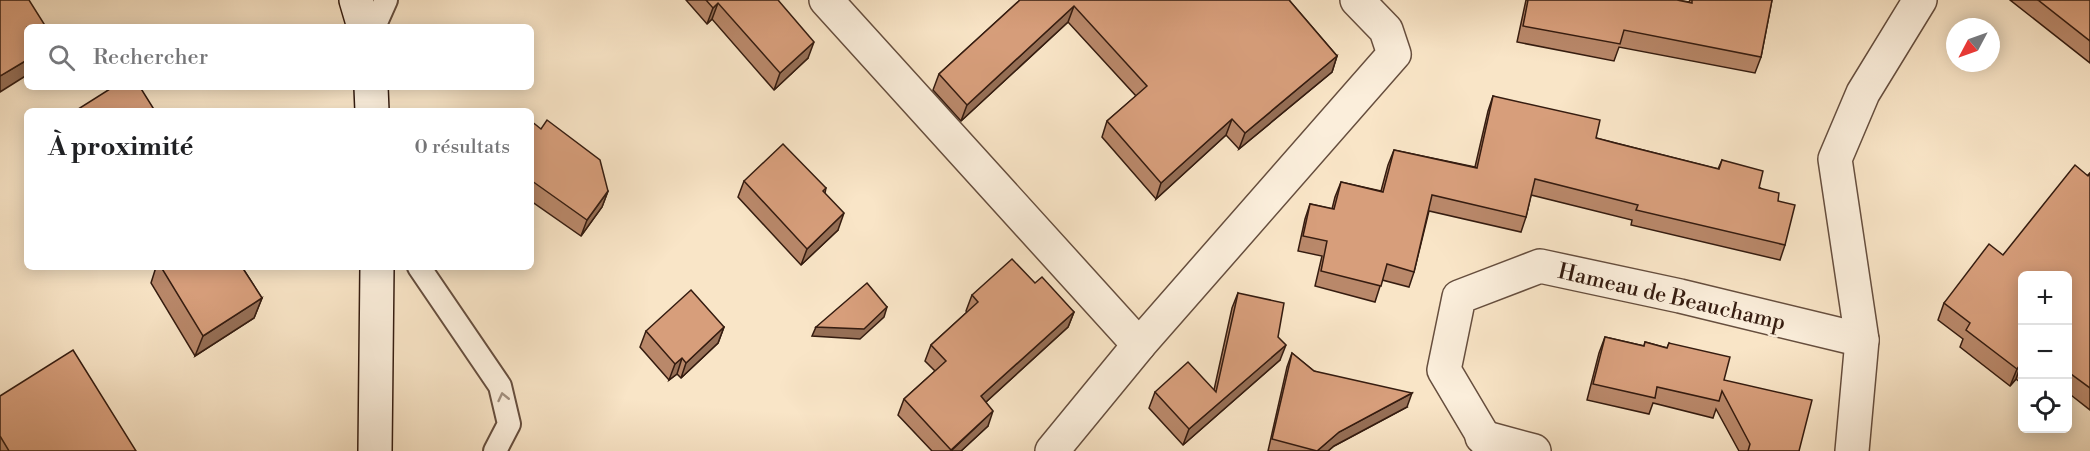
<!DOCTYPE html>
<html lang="fr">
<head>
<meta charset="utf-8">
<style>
  :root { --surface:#fff; --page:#f2f2f2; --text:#202124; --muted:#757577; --line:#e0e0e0 }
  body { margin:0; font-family:"Libre Bodoni",serif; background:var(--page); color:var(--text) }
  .controls { position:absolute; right:18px; bottom:18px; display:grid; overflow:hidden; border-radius:9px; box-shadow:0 3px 15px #0003 }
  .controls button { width:54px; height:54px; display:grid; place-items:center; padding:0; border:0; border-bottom:2px solid var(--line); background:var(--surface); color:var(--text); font:30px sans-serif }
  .compass { position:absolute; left:1946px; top:18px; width:54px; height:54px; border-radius:50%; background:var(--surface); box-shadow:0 3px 15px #0003; rotate:229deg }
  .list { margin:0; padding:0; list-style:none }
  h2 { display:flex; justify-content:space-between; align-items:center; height:78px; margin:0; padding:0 24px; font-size:26px }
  h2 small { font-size:20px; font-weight:400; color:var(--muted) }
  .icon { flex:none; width:33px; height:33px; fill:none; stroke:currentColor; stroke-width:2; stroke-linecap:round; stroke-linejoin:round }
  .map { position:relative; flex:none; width:2090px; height:451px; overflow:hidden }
  .search { position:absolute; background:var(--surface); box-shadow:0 3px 15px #0003; left:24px; top:24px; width:510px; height:66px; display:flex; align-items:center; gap:15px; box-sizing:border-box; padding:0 21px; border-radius:9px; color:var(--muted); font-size:22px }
  .panel { position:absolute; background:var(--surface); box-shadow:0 3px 15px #0003; left:24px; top:108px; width:510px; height:162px; border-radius:9px }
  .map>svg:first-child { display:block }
</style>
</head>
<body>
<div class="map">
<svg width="2090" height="451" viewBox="0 0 2090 451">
  <rect width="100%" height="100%" fill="#f9e5c7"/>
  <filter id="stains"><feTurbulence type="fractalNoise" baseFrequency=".00333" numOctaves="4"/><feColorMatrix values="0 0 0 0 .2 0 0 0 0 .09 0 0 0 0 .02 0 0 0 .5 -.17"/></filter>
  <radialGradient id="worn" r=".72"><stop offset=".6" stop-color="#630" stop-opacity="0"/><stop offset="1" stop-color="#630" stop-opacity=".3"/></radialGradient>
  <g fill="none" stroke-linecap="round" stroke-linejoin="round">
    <g stroke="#664e3e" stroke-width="26">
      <g id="lane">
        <polyline points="374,27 386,0"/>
        <polyline points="419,267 500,386 509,424 495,451"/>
      </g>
    </g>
    <g stroke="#664e3e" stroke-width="36">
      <g id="street">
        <polyline points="826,0 1139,345 1052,451"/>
        <polyline points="1139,345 1394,54 1386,30 1357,0"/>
        <polyline points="1482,437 1534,451"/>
        <polyline points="1492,451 1444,370 1459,297 1540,266 1680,296 1862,340"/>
        <polyline points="1852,451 1862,340 1835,159 1863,93 1920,0"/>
      </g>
    </g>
    <g stroke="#351c10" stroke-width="36">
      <g id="secondary">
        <polyline points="356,0 364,27"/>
        <polyline points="371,87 372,111"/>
        <polyline points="375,451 377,267"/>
      </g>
    </g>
    <use href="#lane" stroke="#fbeedb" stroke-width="22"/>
    <use href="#street" stroke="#fbeedb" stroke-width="33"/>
    <use href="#secondary" stroke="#fbeedb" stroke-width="33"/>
  </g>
  <g fill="#b9886a" stroke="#351c10" stroke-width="1.5">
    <polygon points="686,0 778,0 808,58 774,90 712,19 707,24"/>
    <polygon points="1020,0 1289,0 1337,56 1332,72 1239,149 1226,135 1156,199 1102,137 1107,121 1136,96 1068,22 961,121 933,90 939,74"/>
    <polygon points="1526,0 1677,0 1689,2 1690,0 1772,0 1761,57 1755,73 1619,47 1614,61 1517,42"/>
    <polygon points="2010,0 2090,0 2090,63"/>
    <polygon points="1493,96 1596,138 1718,169 1722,160 1778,201 1785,245 1780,260 1631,225 1632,220 1531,195 1526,217 1521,232 1429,211 1414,272 1409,287 1382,280 1375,302 1315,286 1322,256 1298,251 1305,219 1310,204 1332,209 1335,197 1341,182 1381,191 1388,165 1394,150 1475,167 1488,111"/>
    <polygon points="531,121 608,191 602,207 581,236 531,201"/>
    <polygon points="2090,173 2090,410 2067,392 2067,276 2022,276 2022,384 2016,379 2010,386 1960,347 1963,339 1938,320 1944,303 2003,255"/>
    <polygon points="744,181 826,188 825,193 838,230 801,265 738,197"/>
    <polygon points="156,267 242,267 262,298 254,318 195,356 151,283"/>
    <polygon points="1035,283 1074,312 1068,327 986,402 988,426 961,451 932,451 898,415 904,399 935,371 925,361 931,345 967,312 966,311 972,295"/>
    <polygon points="1238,293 1278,337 1280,360 1183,445 1149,408 1155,392 1214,390 1232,308"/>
    <polygon points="724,327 718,343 681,378 677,374 669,380 640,347 646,331"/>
    <polygon points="1605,337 1644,346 1645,342 1667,348 1669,343 1724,380 1799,451 1739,451 1716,409 1713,418 1653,403 1649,414 1587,400 1599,353"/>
    <polygon points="1292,353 1314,371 1407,407 1334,446 1328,451 1268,451 1287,367"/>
    <polygon points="0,396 136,451 0,451"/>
  </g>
  <g fill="#966f56" stroke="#351c10" stroke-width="1.5">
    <polygon points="718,3 712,19 707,24 713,8"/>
    <polygon points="1074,6 1068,22 961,121 967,105"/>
    <polygon points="814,42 808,58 774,90 780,73"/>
    <polygon points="1337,56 1332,72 1239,149 1245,133"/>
    <polygon points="27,60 27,75 0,92 0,76"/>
    <polygon points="1232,119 1226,135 1156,199 1161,183"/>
    <polygon points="608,191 602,207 581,236 587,220"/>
    <polygon points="844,213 838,230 801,265 807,249"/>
    <polygon points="262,298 254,318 195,356 203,336"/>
    <polygon points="887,307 884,317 860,339 812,336 816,327"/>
    <polygon points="1074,312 1068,327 975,412 981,396"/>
    <polygon points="724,327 718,343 681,378 686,363"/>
    <polygon points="1286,345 1280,360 1183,445 1189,429"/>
    <polygon points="682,358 677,374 669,380 675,364"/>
    <polygon points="2022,362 2016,379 2010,386 2017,369"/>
    <polygon points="1412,393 1407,407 1334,446 1328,451 1317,451 1339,432"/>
    <polygon points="993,411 988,426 961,451 951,451"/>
  </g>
  <g fill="#d79e7b" stroke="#351c10" stroke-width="1.5">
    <polygon points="0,0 29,0 46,27 27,27 27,60 0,76"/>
    <polygon points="706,0 778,0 814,42 780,73 718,3 713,8"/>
    <polygon points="1020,0 1289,0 1337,56 1245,133 1232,119 1161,183 1107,121 1147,86 1074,6 967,105 939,74"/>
    <polygon points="1528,0 1677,0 1692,3 1692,0 1772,0 1761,57 1624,30 1620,44 1523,26"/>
    <polygon points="2038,0 2090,0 2090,41"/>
    <polygon points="113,87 140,87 155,111 75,111"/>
    <polygon points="1493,96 1600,120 1596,138 1615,143 1719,169 1722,160 1763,171 1759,188 1779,193 1778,201 1795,205 1785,245 1636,210 1638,205 1535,179 1526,217 1432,195 1414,272 1387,264 1381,286 1321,271 1327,241 1303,236 1310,204 1334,209 1341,182 1383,192 1394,150 1477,168"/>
    <polygon points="547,120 600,160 608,191 587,220 532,181 531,183 531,121 541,129"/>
    <polygon points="783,144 826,188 823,191 844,213 807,249 744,181"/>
    <polygon points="2075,165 2088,176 2090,173 2090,388 2067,371 2067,276 2022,276 2022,363 2022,362 2017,369 1966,330 1970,323 1944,303 1989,244 2003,255"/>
    <polygon points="1012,259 1035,283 1042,277 1074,312 981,396 993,411 951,450 904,399 946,361 931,345 978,302 972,295"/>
    <polygon points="161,267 242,267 262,298 203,336"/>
    <polygon points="867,283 887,307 864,329 816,327"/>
    <polygon points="691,290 724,327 686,363 682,358 675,364 646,331"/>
    <polygon points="1238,293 1284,303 1278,337 1286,345 1189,429 1155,392 1188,362 1216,392"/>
    <polygon points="1605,337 1644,346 1645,342 1667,348 1669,343 1730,357 1724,380 1812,400 1799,451 1748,451 1750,444 1722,391 1719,401 1657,387 1655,398 1593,384"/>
    <polygon points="73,350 136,451 9,451 0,436 0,396"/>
    <polygon points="1292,353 1314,371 1412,393 1339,432 1317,451 1272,439"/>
  </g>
  <defs><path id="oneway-chevron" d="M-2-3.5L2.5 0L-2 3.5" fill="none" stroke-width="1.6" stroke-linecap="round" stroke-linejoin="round" transform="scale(1.5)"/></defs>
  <use stroke="#a29080" href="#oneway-chevron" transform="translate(503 397) rotate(-103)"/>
  <g text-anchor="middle" stroke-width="5" stroke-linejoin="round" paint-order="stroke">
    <g font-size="22" fill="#351c10" stroke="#fbeedb">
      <text transform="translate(1672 296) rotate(13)" y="8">Hameau de Beauchamp</text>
    </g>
  </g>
  <rect width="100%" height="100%" filter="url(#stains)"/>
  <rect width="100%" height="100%" fill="url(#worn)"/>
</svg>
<div class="controls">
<button>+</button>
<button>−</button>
<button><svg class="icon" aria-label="locate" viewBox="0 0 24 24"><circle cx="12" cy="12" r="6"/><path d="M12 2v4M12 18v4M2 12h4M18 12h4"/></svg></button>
</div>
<svg class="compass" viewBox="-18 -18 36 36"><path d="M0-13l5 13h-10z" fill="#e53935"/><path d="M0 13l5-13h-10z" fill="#757577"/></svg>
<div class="search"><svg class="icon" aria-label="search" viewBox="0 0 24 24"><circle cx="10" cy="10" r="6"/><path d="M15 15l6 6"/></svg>Rechercher</div>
<section class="panel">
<h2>À proximité<small>0 résultats</small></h2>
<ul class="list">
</ul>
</section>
</div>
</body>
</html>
